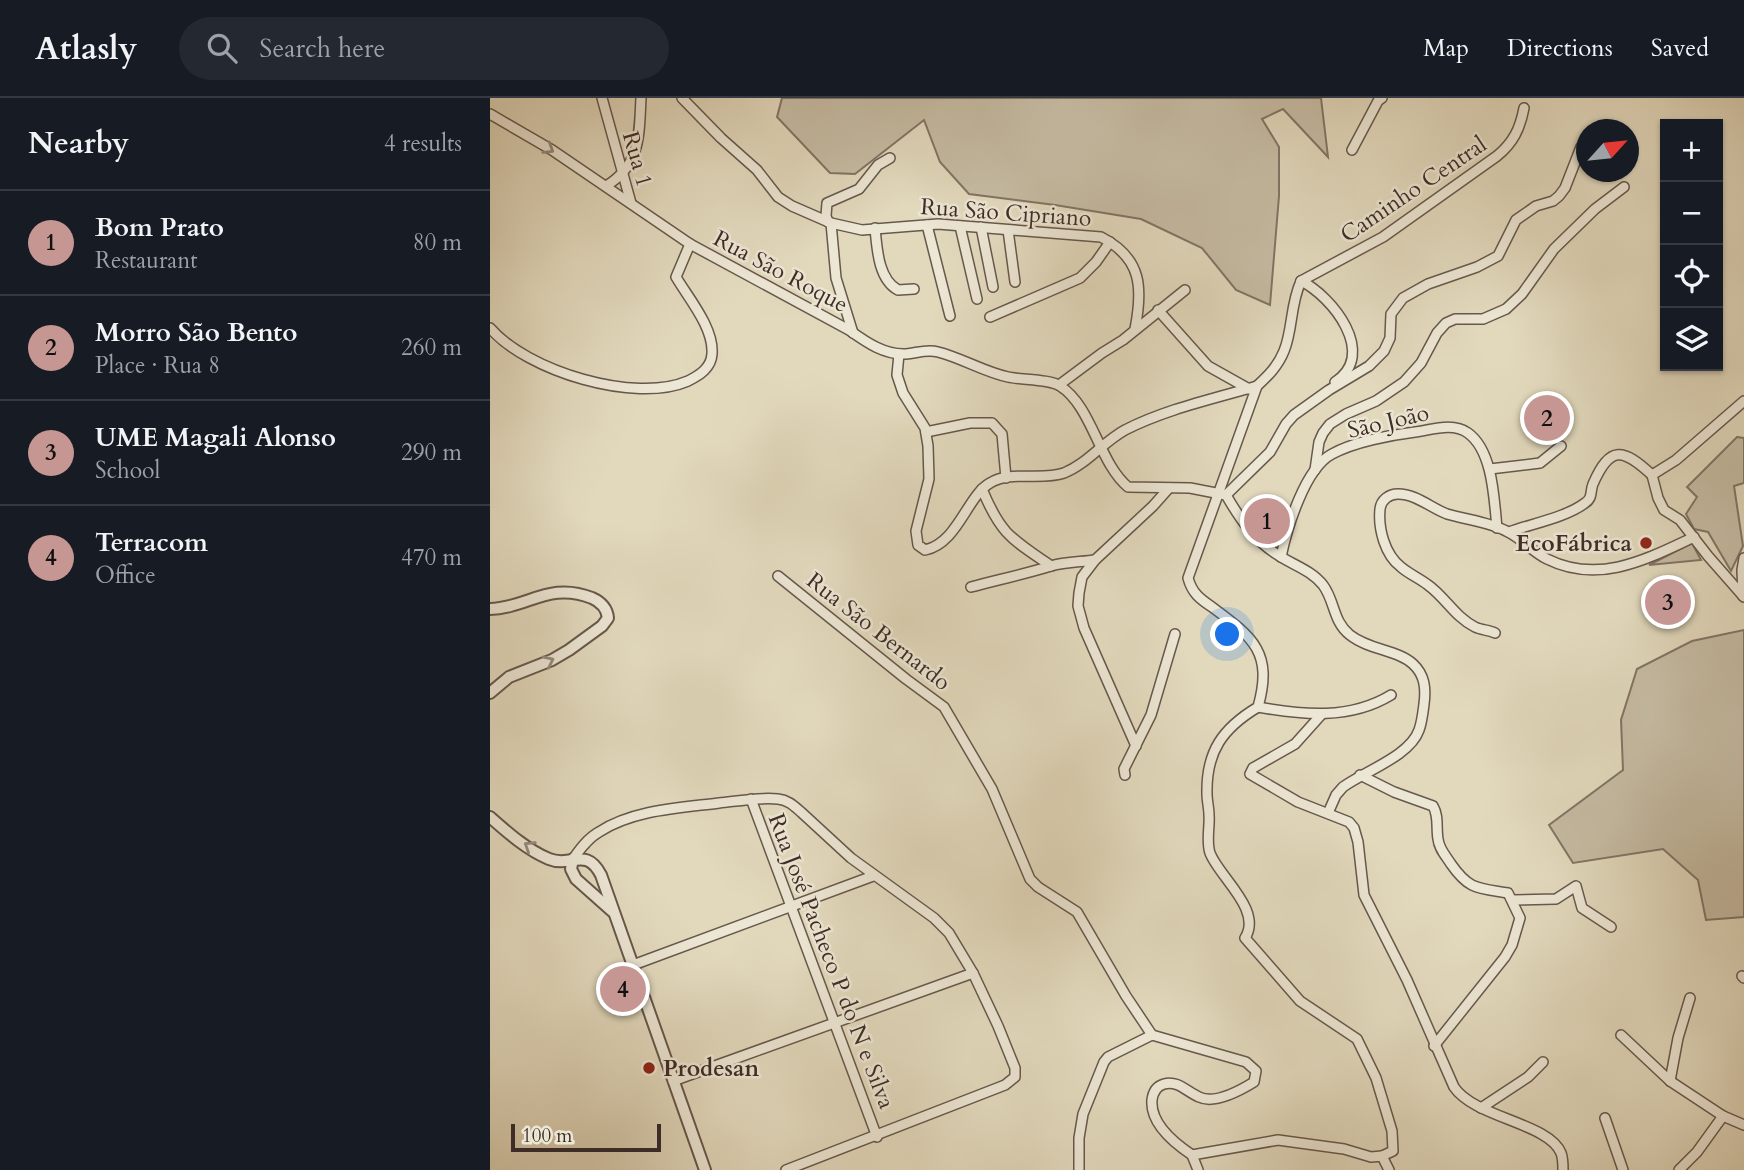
<!DOCTYPE html>
<html lang="en">
<head>
<meta charset="utf-8">
<style>
  :root { --surface:#171b24; --page:#242831; --text:#f1f3f6; --muted:#9ea1a6; --line:#363941; --accent:#c59692 }
  body { margin:0; font-family:Cardo,serif; background:var(--page); color:var(--text) }
  .controls { position:absolute; right:21px; top:21px; display:grid; overflow:hidden; border-radius:0px; box-shadow:0 2px 5px #0004 }
  .controls button { width:63px; height:63px; display:grid; place-items:center; padding:0; border:0; border-bottom:2px solid var(--line); background:var(--surface); color:var(--text); font:35px sans-serif }
  .compass { position:absolute; left:1086px; top:21px; width:63px; height:63px; border-radius:50%; background:var(--surface); box-shadow:0 2px 5px #0004; rotate:63deg }
  .scale { position:absolute; left:21px; bottom:18px; width:150px; box-sizing:border-box; padding-left:7px; border:4px solid #3e2d27; border-top:0; font-size:19px; line-height:24px; white-space:nowrap; color:#3e2d27; -webkit-text-stroke:5px #ece6d4; paint-order:stroke }
  .you { position:absolute; left:738px; top:537px; width:24px; height:24px; margin:-18px; border:5px solid #fff; border-radius:50%; background:#1a73e8; box-shadow:0 0 0 10px #1a73e833 }
  .badge { display:grid; place-items:center; width:46px; height:46px; border-radius:50%; background:var(--accent); color:#111; font-size:23px; font-weight:700 }
  .pin { position:absolute; translate:-50% -50%; border:4px solid #fff; box-shadow:0 2px 7px #0006 }
  .list { margin:0; padding:0; list-style:none }
  h2 { display:flex; justify-content:space-between; align-items:center; height:91px; margin:0; padding:0 28px; font-size:30px }
  h2 small { font-size:23px; font-weight:400; color:var(--muted) }
  .list li { display:grid; grid-template-columns:46px 1fr auto; gap:21px; align-items:center; box-sizing:border-box; height:105px; padding:0 28px; border-top:2px solid var(--line) }
  .list b { display:block; font-size:26px; white-space:nowrap }
  .list p { margin:0; font-size:23px; white-space:nowrap; color:var(--muted) }
  .list em { font-size:23px; font-style:normal; color:var(--muted) }
  .icon { flex:none; width:38px; height:38px; fill:none; stroke:currentColor; stroke-width:2; stroke-linecap:round; stroke-linejoin:round }
  .map { position:relative; flex:none; width:1254px; height:1072px; overflow:hidden }
  header { display:flex; align-items:center; gap:42px; box-sizing:border-box; height:98px; padding:0 35px; background:var(--surface); border-bottom:2px solid var(--line) }
  header strong { font-size:33px }
  nav { display:flex; gap:38px; margin-inline-start:auto; font-size:24px }
  .search { width:490px; height:63px; background:var(--page); display:flex; align-items:center; gap:18px; box-sizing:border-box; padding:0 24px; border-radius:38px; color:var(--muted); font-size:26px }
  main { display:flex }
  aside { flex:1; background:var(--surface) }
  .map>svg:first-child { display:block }
</style>
</head>
<body>
<header>
<strong>Atlasly</strong>
<div class="search"><svg class="icon" aria-label="search" viewBox="0 0 24 24"><circle cx="10" cy="10" r="6"/><path d="M15 15l6 6"/></svg>Search here</div>
<nav><a>Map</a><a>Directions</a><a>Saved</a></nav>
</header>
<main>
<aside>
<h2>Nearby<small>4 results</small></h2>
<ul class="list">
<li><span class="badge">1</span><div><b>Bom Prato</b><p>Restaurant</p></div><em>80 m</em></li>
<li><span class="badge">2</span><div><b>Morro São Bento</b><p>Place · Rua 8</p></div><em>260 m</em></li>
<li><span class="badge">3</span><div><b>UME Magali Alonso</b><p>School</p></div><em>290 m</em></li>
<li><span class="badge">4</span><div><b>Terracom</b><p>Office</p></div><em>470 m</em></li>
</ul>
</aside>
<div class="map">
<svg width="1254" height="1072" viewBox="0 0 1254 1072">
  <rect width="100%" height="100%" fill="#e2d9bd"/>
  <filter id="stains"><feTurbulence type="fractalNoise" baseFrequency=".00286" numOctaves="4"/><feColorMatrix values="0 0 0 0 .2 0 0 0 0 .09 0 0 0 0 .02 0 0 0 .5 -.17"/></filter>
  <radialGradient id="worn" r=".72"><stop offset=".6" stop-color="#630" stop-opacity="0"/><stop offset="1" stop-color="#630" stop-opacity=".3"/></radialGradient>
  <g fill="#c6bca4" stroke="#827466" stroke-width="2">
    <polygon points="292,0 831,0 838,59 793,11 772,21 789,49 789,98 780,207 746,192 712,150 651,121 565,107 479,96 450,64 434,22 365,76 340,75 287,19"/>
    <polygon points="1247,339 1254,340 1254,385 1244,388 1253,448 1241,473 1218,434 1204,431 1196,416 1207,399 1197,389"/>
    <polygon points="1202,445 1211,462 1159,467"/>
    <polygon points="1254,532 1254,819 1216,822 1208,782 1173,751 1083,765 1059,727 1133,672 1131,622 1147,571 1202,543"/>
  </g>
  <g fill="none" stroke-linecap="round" stroke-linejoin="round">
    <g stroke="#67584c" stroke-width="12">
      <g id="minor">
        <polyline points="112,0 141,105"/>
        <path d="M192,0l39,40 36,32 21,27 14,9 39,17 31,7 76,-6 163,13c41,21 42,51 34,92"/>
        <path d="M0,16l62,36 138,94 159,86c17,12 35,25 57,24 11,-1 21,-5 32,-2 24,6 46,20 70,25 14,3 42,2 52,9 32,20 39,77 68,101l62,1 36,7c14,24 28,45 52,60 15,10 33,15 45,30 12,16 10,37 27,50 19,15 48,15 63,29 12,11 13,25 11,40 -1,8 -2,18 -5,26 -9,26 -54,41 -76,57l-7,8 -8,18"/>
        <polyline points="862,52 888,3 892,0"/>
        <path d="M116,88c35,-21 33,-51 35,-88"/>
        <polyline points="338,124 336,118 337,105 369,91 388,67 400,60"/>
        <polyline points="341,125 346,180 363,235"/>
        <polyline points="437,127 460,218"/>
        <polyline points="470,128 487,201"/>
        <polyline points="491,129 503,189"/>
        <path d="M385,130c2,20 3,51 23,62l16,-1"/>
        <polyline points="518,132 525,184"/>
        <path d="M811,183c-11,24 -8,48 -17,70 -6,15 -16,25 -27,35l-69,192c4,15 12,21 24,29 42,31 61,46 46,100 -35,21 -52,44 -51,87 0,7 2,14 2,21 1,12 -3,26 1,38 9,24 53,57 35,85l55,63 57,38 19,39 16,53 1,20 -11,5"/>
        <path d="M811,183l82,-44 114,-81c16,-13 23,-27 27,-48"/>
        <path d="M811,183c31,15 77,73 34,101"/>
        <polyline points="668,212 718,268 759,291"/>
        <polyline points="500,219 590,180 606,164 620,144"/>
        <path d="M0,230c37,43 145,76 198,53 12,-6 23,-13 24,-27 2,-26 -23,-55 -36,-77l14,-33"/>
        <path d="M409,256l-2,21 6,18 22,35 3,18 1,33 -13,52 2,14 7,5c33,-7 42,-54 65,-67 21,-13 51,-2 74,-10 23,-9 39,-31 61,-43 41,-21 88,-31 132,-44"/>
        <polyline points="569,287 612,255 633,242 695,192"/>
        <polyline points="436,334 480,325 502,325 512,336 516,380"/>
        <polyline points="1000,371 1050,365 1071,348"/>
        <polyline points="825,372 829,344 833,335 840,326 856,316 886,303 914,284 931,265 947,235 956,225 965,221 993,221 1016,211 1032,196 1064,151 1105,111 1134,89"/>
        <polyline points="1162,377 1168,400 1174,412 1190,422 1218,458 1254,499"/>
        <polyline points="1162,377 1186,362 1254,303"/>
        <path d="M492,391c19,46 30,50 69,77"/>
        <polyline points="736,397 780,354 796,326 804,317 839,292 879,268 894,253 900,240 901,216 913,200 938,186 987,169 1008,158 1026,122 1046,108 1063,103 1069,98 1075,90 1091,49"/>
        <path d="M1019,434c22,-8 58,-15 76,-29 8,-5 5,-12 8,-19 17,-39 30,-36 59,-9"/>
        <path d="M791,459c6,-29 24,-89 51,-103 22,-12 59,-19 83,-22 16,-2 38,-10 53,1 25,18 26,66 29,95"/>
        <polyline points="288,478 416,581 454,609 502,691 540,781 548,789 587,814 636,898 662,937"/>
        <path d="M481,489c26,-7 54,-13 80,-21 13,-4 30,-4 44,-6"/>
        <polyline points="1253,498 1252,472 1254,460"/>
        <path d="M1005,535c-6,-3 -14,-3 -20,-6 -20,-10 -30,-30 -47,-42 -9,-7 -19,-11 -27,-18 -16,-12 -23,-38 -21,-58 1,-9 9,-15 18,-15 18,0 33,14 49,20 20,6 43,8 61,18 14,7 25,20 39,27 52,26 100,0 147,-22"/>
        <path d="M768,609c45,8 92,13 133,-12"/>
        <path d="M831,617l-26,29 -42,24 -3,6 48,28 51,20 5,6 4,14 6,53 43,85 47,107c21,31 95,36 107,66 2,5 2,12 2,17"/>
        <polyline points="646,648 594,530 588,508 589,495 592,479 605,462 663,408 679,390"/>
        <polyline points="635,677 634,671 661,617 685,536"/>
        <path d="M870,677l34,17 39,14c6,10 3,22 5,33 1,10 8,17 13,25 18,26 27,24 57,29l12,25 -8,27 -7,12 -71,89"/>
        <polyline points="261,701 387,1039"/>
        <path d="M83,761c7,-10 15,-21 26,-27 34,-22 80,-24 120,-29 19,-2 40,-6 59,-4 10,1 16,7 23,13l50,46 83,60 15,15 24,40 25,53 17,42v9l-10,8 -219,85"/>
        <polyline points="1023,802 1066,801 1086,788 1092,810 1121,829"/>
        <polyline points="143,867 383,778"/>
        <polyline points="1252,878 1254,880"/>
        <polyline points="1131,937 1180,983 1233,1018 1254,1027"/>
        <polyline points="183,983 483,875"/>
        <polyline points="1180,983 1188,940 1200,900"/>
        <polyline points="991,1010 1038,979 1053,964"/>
        <polyline points="1115,1020 1133,1072"/>
        <polyline points="702,1057 708,1072"/>
        <path d="M589,1072v-32l4,-24 21,-52 4,-5 44,-22 94,27 10,9 -2,11c-13,8 -39,23 -55,15 -12,-5 -21,-17 -35,-13 -7,2 -11,8 -12,16 -2,23 22,43 40,55l86,-15 66,9 27,8 11,-1 7,14"/>
        <polyline points="1189,1072 1207,1054 1233,1018"/>
      </g>
    </g>
    <g stroke="#67584c" stroke-width="14">
      <g id="tertiary">
        <path d="M0,511c38,-1 59,-28 102,-11 9,4 15,10 16,20l-6,8 -33,24 -17,10 -43,17 -19,16"/>
        <path d="M0,719c17,15 37,33 59,42 22,9 37,-13 52,16l104,295"/>
        <polyline points="83,761 81,771 86,781 122,813"/>
      </g>
    </g>
    <use href="#minor" stroke="#ece6d4" stroke-width="9"/>
    <use href="#tertiary" stroke="#ece6d4" stroke-width="10"/>
  </g>
  <defs><path id="oneway-chevron" d="M-2-3.5L2.5 0L-2 3.5" fill="none" stroke-width="1.6" stroke-linecap="round" stroke-linejoin="round" transform="scale(1.75)"/></defs>
  <g stroke="#958a7e">
    <use href="#oneway-chevron" transform="translate(59 51) rotate(32)"/>
    <use href="#oneway-chevron" transform="translate(59 563) rotate(-26)"/>
    <use href="#oneway-chevron" transform="translate(39 748) rotate(-147)"/>
  </g>
  <g fill="#8f2418" stroke="#ece6d4" stroke-width="2.5">
    <circle cx="1156" cy="445" r="7"/>
    <circle cx="159" cy="970" r="7"/>
  </g>
  <g text-anchor="middle" stroke-width="5" stroke-linejoin="round" paint-order="stroke">
    <g font-size="23" fill="#3e2d27" stroke="#ece6d4">
      <text transform="translate(148 61) rotate(74)" y="8">Rua 1</text>
      <text transform="translate(923 91) rotate(-34)" y="8">Caminho Central</text>
      <text transform="translate(516 114) rotate(4)" y="8">Rua São Cipriano</text>
      <text transform="translate(291 173) rotate(28)" y="8">Rua São Roque</text>
      <text transform="translate(898 323) rotate(-13)" y="8">São João</text>
      <text transform="translate(389 533) rotate(38)" y="8">Rua São Bernardo</text>
      <text transform="translate(342 863) rotate(69)" y="8">Rua José Pacheco P do N e Silva</text>
    </g>
    <g font-size="23" font-weight="bold" fill="#3e2d27" stroke="#ece6d4" text-anchor="end">
      <text x="1142" y="453">EcoFábrica</text>
      <text x="173" y="978" text-anchor="start">Prodesan</text>
    </g>
  </g>
  <rect width="100%" height="100%" filter="url(#stains)"/>
  <rect width="100%" height="100%" fill="url(#worn)"/>
</svg>
<div class="controls">
<button>+</button>
<button>−</button>
<button><svg class="icon" aria-label="locate" viewBox="0 0 24 24"><circle cx="12" cy="12" r="6"/><path d="M12 2v4M12 18v4M2 12h4M18 12h4"/></svg></button>
<button><svg class="icon" aria-label="layers" viewBox="0 0 24 24"><path d="M12 4l9 5-9 5-9-5zM3 14l9 5 9-5"/></svg></button>
</div>
<svg class="compass" viewBox="-18 -18 36 36"><path d="M0-13l5 13h-10z" fill="#e53935"/><path d="M0 13l5-13h-10z" fill="#9ea1a6"/></svg>
<div class="scale">100 m</div>
<div class="you"></div>
<div class="pin badge" style="left:777px;top:423px">1</div>
<div class="pin badge" style="left:1057px;top:320px">2</div>
<div class="pin badge" style="left:1178px;top:504px">3</div>
<div class="pin badge" style="left:133px;top:891px">4</div>
</div>
</main>
</body>
</html>
